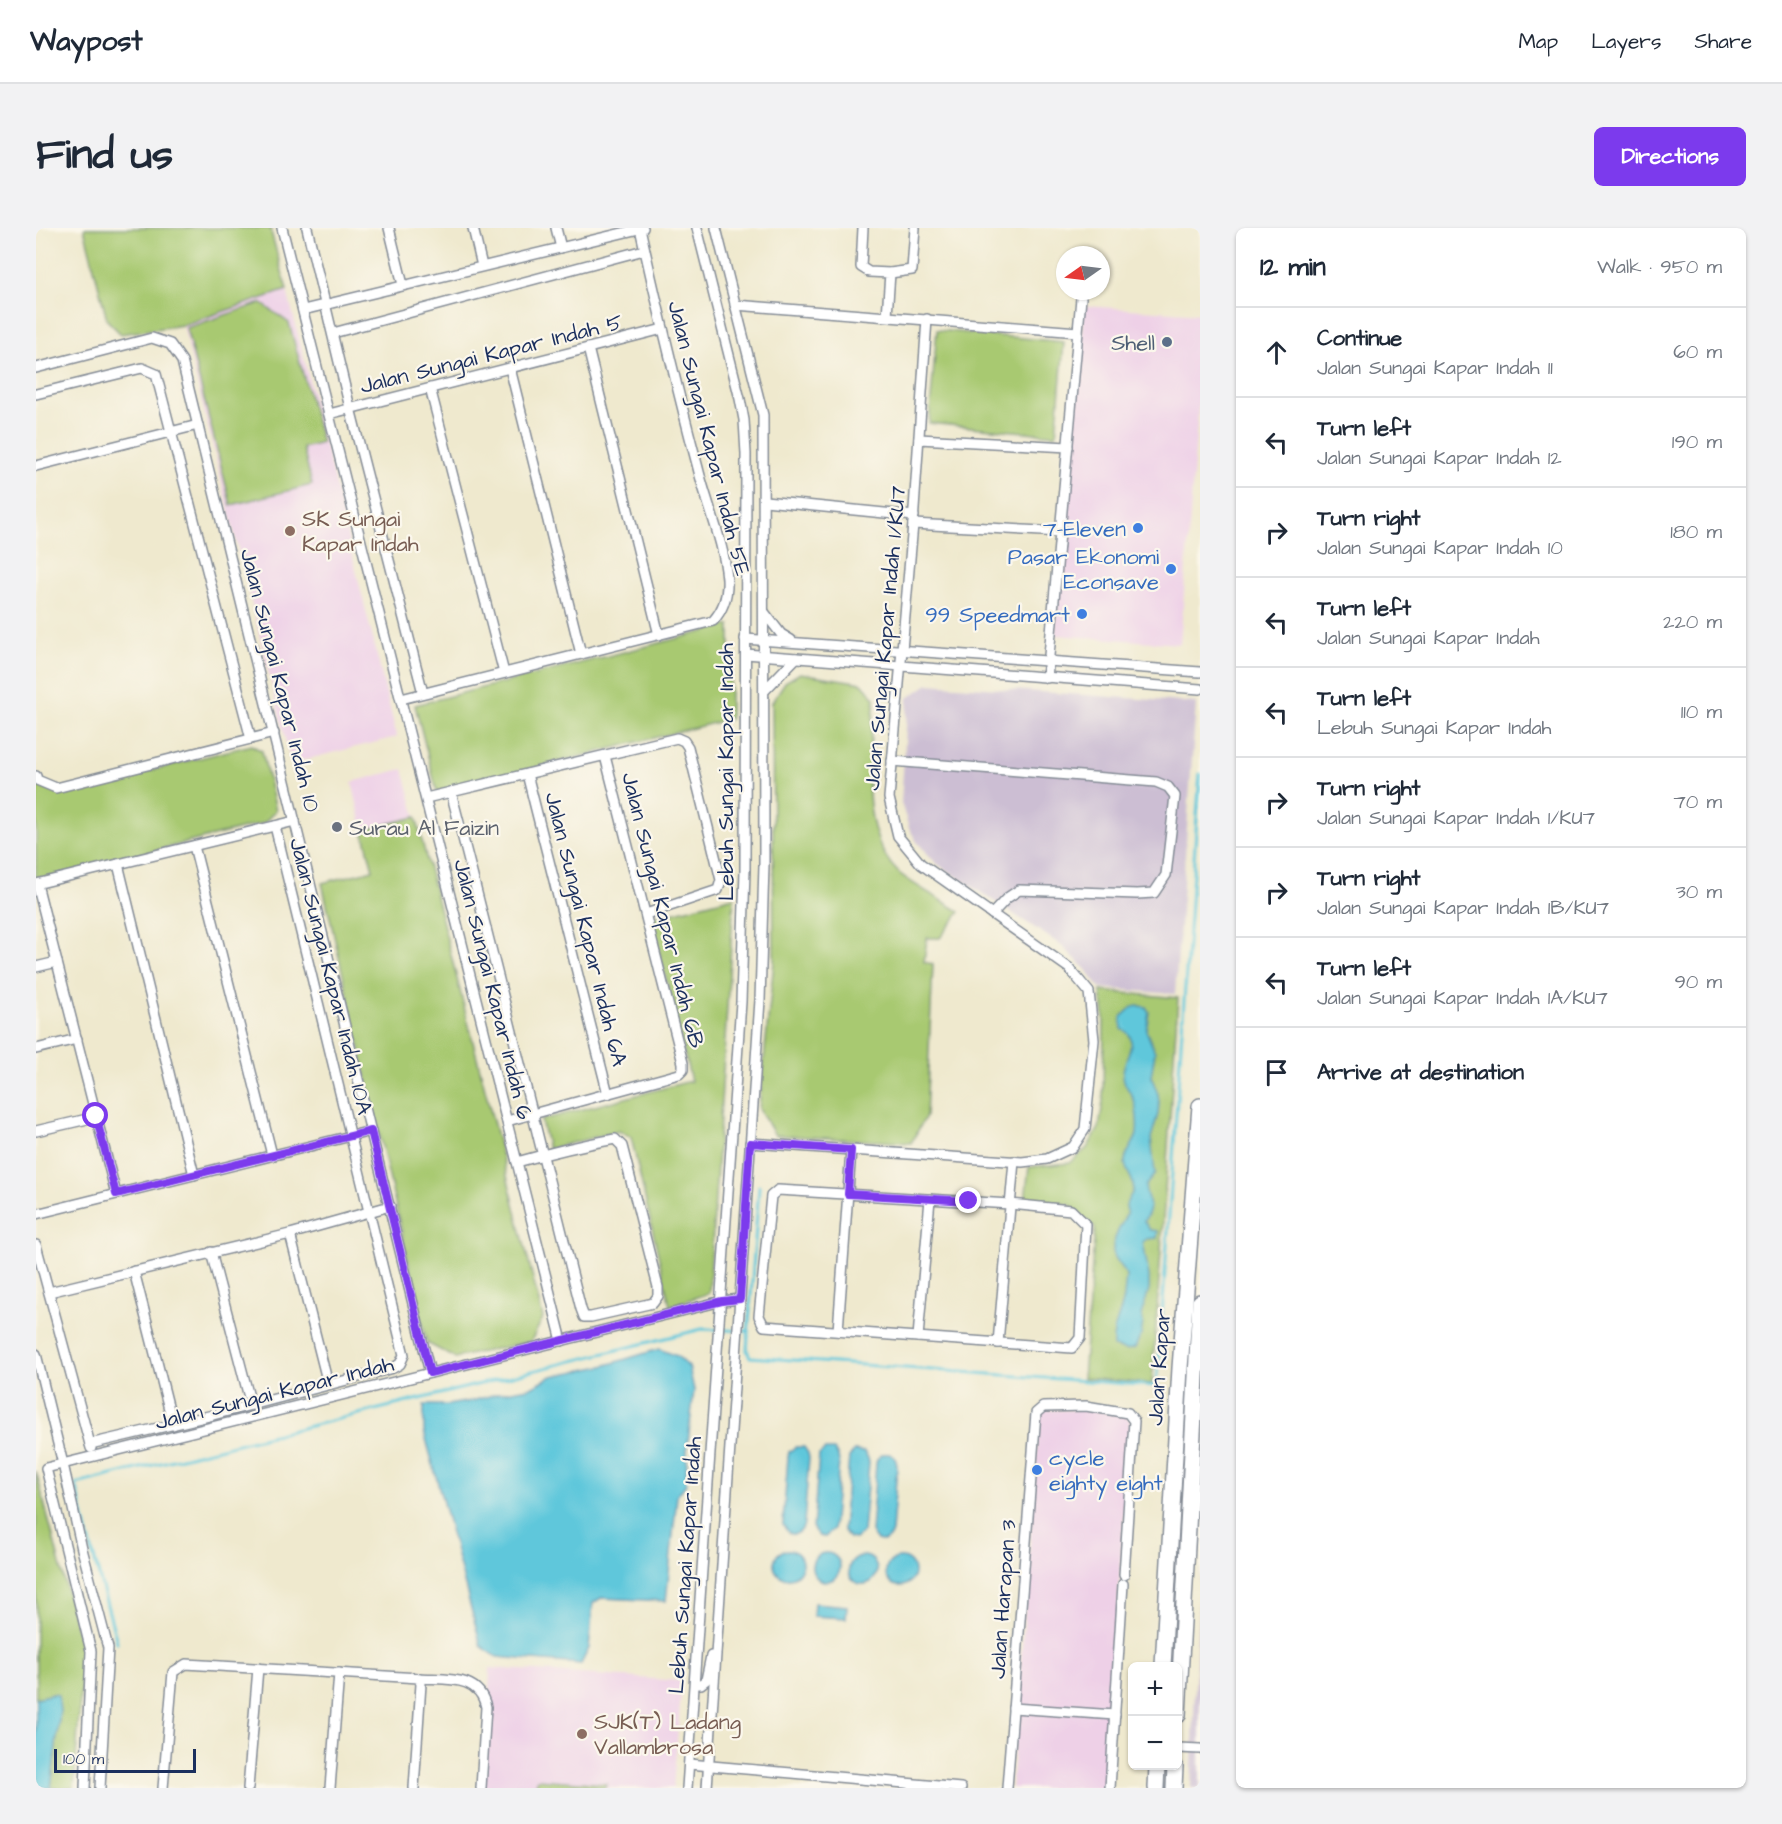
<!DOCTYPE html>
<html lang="en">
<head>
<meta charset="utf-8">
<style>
  :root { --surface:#fff; --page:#f2f2f3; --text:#1f2937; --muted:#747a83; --line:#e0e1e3; --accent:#7c3aed }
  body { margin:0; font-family:"Architects Daughter",sans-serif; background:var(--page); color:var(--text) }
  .controls { position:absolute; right:18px; bottom:18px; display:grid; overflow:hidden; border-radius:9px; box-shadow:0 2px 4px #0004 }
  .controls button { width:54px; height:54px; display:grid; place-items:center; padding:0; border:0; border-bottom:2px solid var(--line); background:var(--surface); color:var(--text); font:30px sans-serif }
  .compass { position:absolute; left:1020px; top:18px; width:54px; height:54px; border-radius:50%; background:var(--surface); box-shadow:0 2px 4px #0004; rotate:256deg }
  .scale { position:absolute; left:18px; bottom:15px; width:142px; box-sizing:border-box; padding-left:6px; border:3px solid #1b2f5e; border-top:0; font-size:16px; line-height:21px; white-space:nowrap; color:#1b2f5e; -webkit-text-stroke:4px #fbf7ec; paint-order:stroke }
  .stop { position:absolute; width:18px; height:18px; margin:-14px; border:4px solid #7c3aed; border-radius:50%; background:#fff }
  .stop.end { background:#7c3aed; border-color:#fff; box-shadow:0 2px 6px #0008 }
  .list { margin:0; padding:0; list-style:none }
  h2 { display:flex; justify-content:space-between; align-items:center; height:78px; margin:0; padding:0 24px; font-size:26px }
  h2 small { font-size:20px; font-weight:400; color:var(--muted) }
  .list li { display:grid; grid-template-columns:39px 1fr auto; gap:18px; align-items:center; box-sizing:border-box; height:90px; padding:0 24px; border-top:2px solid var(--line) }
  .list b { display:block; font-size:22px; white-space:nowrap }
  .list p { margin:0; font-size:20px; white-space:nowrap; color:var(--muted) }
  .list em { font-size:20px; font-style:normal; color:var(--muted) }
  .icon { flex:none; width:33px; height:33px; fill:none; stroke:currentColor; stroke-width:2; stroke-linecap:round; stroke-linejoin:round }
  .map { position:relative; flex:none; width:1164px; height:1560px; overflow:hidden; border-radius:9px }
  header { display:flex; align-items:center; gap:36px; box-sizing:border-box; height:84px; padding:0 30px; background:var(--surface); border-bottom:2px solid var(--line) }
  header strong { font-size:28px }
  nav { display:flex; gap:33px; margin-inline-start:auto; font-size:21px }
  .intro { display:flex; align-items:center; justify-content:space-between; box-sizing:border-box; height:144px; padding:0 36px }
  h1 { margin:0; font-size:42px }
  .button { padding:15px 27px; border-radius:9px; background:var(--accent); color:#fff; font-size:21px; font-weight:700 }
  main { display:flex; gap:36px; padding:0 36px }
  aside { flex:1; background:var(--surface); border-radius:9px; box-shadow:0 2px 4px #0004 }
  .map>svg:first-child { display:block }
</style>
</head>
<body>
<header>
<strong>Waypost</strong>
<nav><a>Map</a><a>Layers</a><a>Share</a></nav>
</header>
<div class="intro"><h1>Find us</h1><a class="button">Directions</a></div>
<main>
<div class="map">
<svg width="1164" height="1560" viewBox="0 0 1164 1560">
  <rect width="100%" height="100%" fill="#fbf7ec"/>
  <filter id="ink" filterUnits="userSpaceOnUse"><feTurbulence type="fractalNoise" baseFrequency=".0167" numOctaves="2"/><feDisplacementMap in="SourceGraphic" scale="12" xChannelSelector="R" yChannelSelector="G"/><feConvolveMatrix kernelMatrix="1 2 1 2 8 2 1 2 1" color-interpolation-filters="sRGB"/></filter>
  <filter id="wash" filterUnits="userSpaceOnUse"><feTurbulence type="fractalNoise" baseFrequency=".008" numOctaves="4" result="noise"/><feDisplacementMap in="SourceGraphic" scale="24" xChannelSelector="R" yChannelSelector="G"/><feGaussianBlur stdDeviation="1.35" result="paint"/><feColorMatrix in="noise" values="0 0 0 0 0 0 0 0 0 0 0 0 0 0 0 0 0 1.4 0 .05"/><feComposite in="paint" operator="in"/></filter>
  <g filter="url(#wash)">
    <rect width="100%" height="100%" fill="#efe9ce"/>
    <g fill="#eed0e7">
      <polygon points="251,62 361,509 255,535 147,97"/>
      <polygon points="1049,78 1164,86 1164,158 1144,416 1019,407"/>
      <polygon points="367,541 380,589 327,602 316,554"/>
      <polygon points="1008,1182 1055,1182 1090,1188 1094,1193 1070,1560 975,1560 1004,1185"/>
      <polygon points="454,1440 646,1453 637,1560 448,1560"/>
    </g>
    <g fill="#ccbed3">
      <polygon points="892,456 1160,475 1139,766 1064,760 1048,739 1025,717 900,635 881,614 873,600 865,575 872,470"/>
      <polygon points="1164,1334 1164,1560 1155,1560"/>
    </g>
    <g fill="#a8c971" stroke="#627c68" stroke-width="1.5">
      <polygon points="48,0 234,0 251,62 147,97 85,106 71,92"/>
      <polygon points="225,75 253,95 286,215 267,220 276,257 195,277 150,100"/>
      <polygon points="901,102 1028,114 1020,207 893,195"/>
      <polygon points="694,397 694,491 401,564 379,477"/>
      <path d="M764,445l62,10 13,15c-5,53 -19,132 23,174 13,12 46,29 62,40l-20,26h-13l-3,24 9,2 -7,152 -15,27 -136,-8 -16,-26 15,-148 -2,-259 13,-20z"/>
      <polygon points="215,517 226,523 240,582 228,595 0,653 0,557 23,566"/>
      <polygon points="380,589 507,1090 495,1113 419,1130 391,1115 286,655 337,642 327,602"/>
      <polygon points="698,669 673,1065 634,1078 595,909 583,903 512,921 505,892 655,853 615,690"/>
      <polygon points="1065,763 1142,770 1116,1156 1047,1150 1059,1000 1034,977 989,972 993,939 1034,935 1051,920 1063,900 1067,874 1068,788"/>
      <polygon points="0,1243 47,1426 38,1560 15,1560 24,1483 18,1466 0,1470"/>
      <polygon points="501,1551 570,1556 570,1560 500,1560"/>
    </g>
    <g fill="#5fc7db" stroke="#3d7b9c" stroke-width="1.5">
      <path d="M1103,778l7,1 3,5 -3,18 9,22 -4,24 7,18 1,9 -1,11 -7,24 4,36 -10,12c1,17 11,17 -1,35l6,9 8,1 -1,7 -10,1 -4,3 6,34v14l-8,25 2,7 -2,13 -6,13 -9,2 -13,-3c-1,-20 7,-30 11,-49 0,-3 2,-19 2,-22 -2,-11 -14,-16 -13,-28 1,-14 9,-22 13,-34 2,-7 0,-2 0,-9 1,-5 4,-8 6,-12 5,-12 -6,-19 -7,-30 -1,-10 10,-19 12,-29 1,-10 0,-27 -4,-36 -4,-9 -10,-13 -10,-25 0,-14 19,-35 -1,-44l-1,-12 11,-10z"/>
      <polygon points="623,1121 641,1128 653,1139 658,1162 651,1222 650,1256 641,1268 630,1373 565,1370 557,1375 553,1420 545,1436 461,1429 445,1418 388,1203 388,1177 411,1177 436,1173 464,1165 493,1160 516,1148 567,1138"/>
      <path d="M759,1219h9l4,6 1,5 -5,65c-1,8 -7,13 -15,10l-6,-8 5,-68 1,-5z"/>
      <polygon points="789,1222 798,1222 802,1228 803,1234 797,1302 789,1309 783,1308 777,1301 783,1227"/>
      <polygon points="819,1223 828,1224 832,1230 833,1235 827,1304 819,1311 813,1310 807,1302 813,1229"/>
      <path d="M847,1226c9,-1 13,2 14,12l-5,65c-2,8 -7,12 -15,9l-6,-8 5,-68 1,-5z"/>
      <circle cx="752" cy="1336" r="14"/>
      <circle cx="790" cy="1339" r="14"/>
      <circle cx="827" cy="1342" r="14"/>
      <circle cx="864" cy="1344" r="14"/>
      <polygon points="778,1375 811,1378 810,1390 777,1388"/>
      <polygon points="18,1466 22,1467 24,1483 15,1560 0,1560 0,1470"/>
    </g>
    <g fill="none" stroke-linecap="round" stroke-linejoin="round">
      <g stroke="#5fc7db" stroke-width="3">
        <polyline points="723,958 711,1122 714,1129 1121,1158 1164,546"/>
        <polyline points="81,1414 50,1300 40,1256 666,1101 713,1103"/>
      </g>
    </g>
  </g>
  <g filter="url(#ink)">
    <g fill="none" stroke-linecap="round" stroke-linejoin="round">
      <g stroke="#858c96" stroke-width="12">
        <g id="minor">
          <polyline points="246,0 526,1113"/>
          <polyline points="271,0 314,180 387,465"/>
          <polyline points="353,0 367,57"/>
          <polyline points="437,0 446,38"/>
          <polyline points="520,0 525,20"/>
          <polyline points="827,0 825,39 833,44 854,45 851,88"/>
          <polyline points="854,45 876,42 879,0"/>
          <polyline points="699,77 1042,104"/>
          <polyline points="267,82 607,0"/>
          <polyline points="297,105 608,22"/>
          <polyline points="552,120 623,407"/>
          <polyline points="0,140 116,110 134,116 146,133 394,1145"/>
          <polyline points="474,140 545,426"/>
          <polyline points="394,160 468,445"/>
          <polyline points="0,166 106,140 120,146 215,511"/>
          <polyline points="293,186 627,101"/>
          <polyline points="883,211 1032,219"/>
          <polyline points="0,238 162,197"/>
          <polyline points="729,273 878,288"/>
          <polyline points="877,296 1024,304"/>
          <polyline points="728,384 745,406 755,412"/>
          <polyline points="709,411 1164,444"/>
          <polyline points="710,426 1164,461"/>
          <polyline points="1011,450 1045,70"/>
          <polyline points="728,463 760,430"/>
          <path d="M365,471l312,-78c11,-12 15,-25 14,-42 -3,-37 -20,-74 -29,-111 -21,-79 -40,-159 -58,-240"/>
          <polyline points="856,533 1120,554 1132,559 1139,568 1130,647 1118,665 1101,666 983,662 971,670 956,686"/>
          <polyline points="491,546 572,866"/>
          <polyline points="0,548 1,552 20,560 238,505"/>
          <polyline points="390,570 415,564"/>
          <polyline points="158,618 236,927"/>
          <polyline points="82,636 158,947"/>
          <polyline points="0,656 259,593"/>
          <polyline points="1,656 80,966"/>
          <polyline points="0,739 21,734"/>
          <polyline points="0,821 41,811"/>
          <polyline points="471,893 643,846 647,842 647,835 569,528"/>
          <polyline points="0,903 60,889"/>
          <polyline points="714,915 986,934 1011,931 1037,919 1049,901 1058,812 1053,764 1033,740 885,636 862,608 853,570 877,296 891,91"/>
          <path d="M481,934c32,-9 64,-17 98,-23l7,7 36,141v9l-5,7 -62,14h-7l-3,-8c-43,-172 -85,-345 -130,-517l226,-54 7,3 4,6 33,133 -3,10 -72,24"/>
          <polygon points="742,962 974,976 1035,982 1050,997 1044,1110 1036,1120 728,1098 723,1088 735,968"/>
          <polyline points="0,986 335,903"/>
          <polyline points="254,1006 292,1156"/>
          <polyline points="0,1017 55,1220"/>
          <polyline points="175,1024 215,1177"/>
          <polyline points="98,1043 137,1197"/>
          <polyline points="13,1064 254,1006 354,978"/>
          <polyline points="802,1103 815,922"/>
          <polyline points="882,1109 894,971"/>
          <polyline points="962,1115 978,933"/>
          <polyline points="0,1126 27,1236 46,1321 72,1420 64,1560"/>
          <polyline points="54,1216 177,1187 357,1140 364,1136 368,1127 239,598"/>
          <path d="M383,1450c26,2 60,-4 67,29l-5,81"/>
          <polyline points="659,1456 665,1456 670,1452 675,1428"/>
          <polyline points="977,1480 1079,1487"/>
          <polyline points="1142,1520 1164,1521"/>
          <polyline points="653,1536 925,1560"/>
          <polyline points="49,1560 55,1423 10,1240 686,1073 704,1071"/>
          <polyline points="127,1560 137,1444 150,1436 383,1450 385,1456 378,1560"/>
          <polyline points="212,1560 222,1440"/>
          <polyline points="294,1560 303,1445"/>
          <polyline points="651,1560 705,774 709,642 710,226 708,192 704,171 661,0"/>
          <polyline points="671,1560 724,772 728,637 727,187 680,0"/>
          <polyline points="971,1560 1000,1185 1007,1179 1050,1178 1092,1185 1098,1193 1088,1347"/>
          <polyline points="1074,1560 1087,1356"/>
        </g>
      </g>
      <g stroke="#858c96" stroke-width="18">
        <g id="trunk">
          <polyline points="1127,1438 1144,1140 1164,878"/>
          <polyline points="1142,1487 1164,1074"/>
          <polyline points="1120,1560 1121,1538"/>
          <polyline points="1138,1560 1139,1538"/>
        </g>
      </g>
      <use href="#minor" stroke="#fff" stroke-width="9"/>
      <use href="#trunk" stroke="#fff" stroke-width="15"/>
    </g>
  </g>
  <g fill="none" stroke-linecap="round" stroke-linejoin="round" filter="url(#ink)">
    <polyline stroke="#7c3aed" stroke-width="8" points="60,888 80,966 335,903 394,1145 686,1073 704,1071 714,915 815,922 812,966 933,973"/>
  </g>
  <circle fill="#5c6f8a" stroke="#fbf7ec" stroke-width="2" cx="1131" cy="114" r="6"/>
  <g fill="#3f7fe0" stroke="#fbf7ec" stroke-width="2">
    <circle cx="1102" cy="300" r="6"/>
    <circle cx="1135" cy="341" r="6"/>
    <circle cx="1046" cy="386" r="6"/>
    <circle cx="1001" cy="1242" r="6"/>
  </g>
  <g fill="#8d6e63" stroke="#fbf7ec" stroke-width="2">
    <circle cx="254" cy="303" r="6"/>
    <circle cx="546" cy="1506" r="6"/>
  </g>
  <circle fill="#6b7280" stroke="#fbf7ec" stroke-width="2" cx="301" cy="599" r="6"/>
  <g text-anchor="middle" stroke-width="4.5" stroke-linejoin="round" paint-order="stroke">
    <g font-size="22" fill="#4e5e75" stroke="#fbf7ec" text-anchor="end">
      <text x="1119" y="122">Shell</text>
    </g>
    <g font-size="22" fill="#1b2f5e" stroke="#fbf7ec">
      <text transform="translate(455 125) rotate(-14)" y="8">Jalan Sungai Kapar Indah 5</text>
      <text transform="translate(674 210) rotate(76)" y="8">Jalan Sungai Kapar Indah 5E</text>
      <text transform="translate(848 410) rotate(-85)" y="8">Jalan Sungai Kapar Indah 1/KU7</text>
      <text transform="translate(245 452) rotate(76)" y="8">Jalan Sungai Kapar Indah 10</text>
      <text transform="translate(689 544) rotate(-90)" y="8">Lebuh Sungai Kapar Indah</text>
      <text transform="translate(628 682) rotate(76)" y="8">Jalan Sungai Kapar Indah 6B</text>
      <text transform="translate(551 701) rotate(76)" y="8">Jalan Sungai Kapar Indah 6A</text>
      <text transform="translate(296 748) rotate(76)" y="8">Jalan Sungai Kapar Indah 10A</text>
      <text transform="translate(458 761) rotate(76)" y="8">Jalan Sungai Kapar Indah 6</text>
      <text transform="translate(1122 1139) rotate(-86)" y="8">Jalan Kapar</text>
      <text transform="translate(238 1164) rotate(-14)" y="8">Jalan Sungai Kapar Indah</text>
      <text transform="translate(648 1337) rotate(-86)" y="8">Lebuh Sungai Kapar Indah</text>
      <text transform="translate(966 1371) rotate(-86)" y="8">Jalan Harapan 3</text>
    </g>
    <g font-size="22" fill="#785e54" stroke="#fbf7ec" text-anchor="start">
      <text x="266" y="298">SK Sungai<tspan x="266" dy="25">Kapar Indah</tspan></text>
      <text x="558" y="1501">SJK(T) Ladang<tspan x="558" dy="25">Vallambrosa</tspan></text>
    </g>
    <g font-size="22" fill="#366cbe" stroke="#fbf7ec" text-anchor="end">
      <text x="1090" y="308">7-Eleven</text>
      <text x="1123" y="336">Pasar Ekonomi<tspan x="1123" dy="25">Econsave</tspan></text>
      <text x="1034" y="394">99 Speedmart</text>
      <text x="1013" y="1237" text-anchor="start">cycle<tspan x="1013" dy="25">eighty eight</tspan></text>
    </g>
    <g font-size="22" fill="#5b616d" stroke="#fbf7ec" text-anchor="start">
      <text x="313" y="607">Surau Al Faizin</text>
    </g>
  </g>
</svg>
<div class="controls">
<button>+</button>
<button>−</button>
</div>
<svg class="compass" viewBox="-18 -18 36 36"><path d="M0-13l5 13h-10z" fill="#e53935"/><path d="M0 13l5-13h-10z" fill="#747a83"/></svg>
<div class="scale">100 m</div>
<div class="stop" style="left:60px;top:888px"></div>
<div class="stop end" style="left:933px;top:973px"></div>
</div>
<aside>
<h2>12 min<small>Walk · 950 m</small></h2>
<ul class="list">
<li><svg class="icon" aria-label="ahead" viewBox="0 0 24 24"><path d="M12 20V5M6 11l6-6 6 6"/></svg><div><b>Continue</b><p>Jalan Sungai Kapar Indah 11</p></div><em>60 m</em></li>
<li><svg class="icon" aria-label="left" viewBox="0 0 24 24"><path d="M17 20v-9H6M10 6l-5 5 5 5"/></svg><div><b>Turn left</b><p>Jalan Sungai Kapar Indah 12</p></div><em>190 m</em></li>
<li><svg class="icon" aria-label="right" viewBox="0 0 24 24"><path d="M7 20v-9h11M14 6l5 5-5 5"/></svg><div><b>Turn right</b><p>Jalan Sungai Kapar Indah 10</p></div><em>180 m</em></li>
<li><svg class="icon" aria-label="left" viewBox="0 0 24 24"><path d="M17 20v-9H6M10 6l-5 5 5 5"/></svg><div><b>Turn left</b><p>Jalan Sungai Kapar Indah</p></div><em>220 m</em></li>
<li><svg class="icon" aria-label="left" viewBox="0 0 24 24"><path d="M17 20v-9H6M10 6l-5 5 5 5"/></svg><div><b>Turn left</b><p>Lebuh Sungai Kapar Indah</p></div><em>110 m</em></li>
<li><svg class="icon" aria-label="right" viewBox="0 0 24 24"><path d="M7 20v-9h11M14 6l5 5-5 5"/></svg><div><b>Turn right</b><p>Jalan Sungai Kapar Indah 1/KU7</p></div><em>70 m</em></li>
<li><svg class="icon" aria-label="right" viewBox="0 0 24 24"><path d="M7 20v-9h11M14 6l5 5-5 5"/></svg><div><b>Turn right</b><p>Jalan Sungai Kapar Indah 1B/KU7</p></div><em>30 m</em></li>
<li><svg class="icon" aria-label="left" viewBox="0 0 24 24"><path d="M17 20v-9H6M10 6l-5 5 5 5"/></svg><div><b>Turn left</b><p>Jalan Sungai Kapar Indah 1A/KU7</p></div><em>90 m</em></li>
<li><svg class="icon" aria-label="arrive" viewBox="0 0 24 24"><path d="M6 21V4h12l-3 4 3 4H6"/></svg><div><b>Arrive at destination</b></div></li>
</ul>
</aside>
</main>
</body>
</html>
